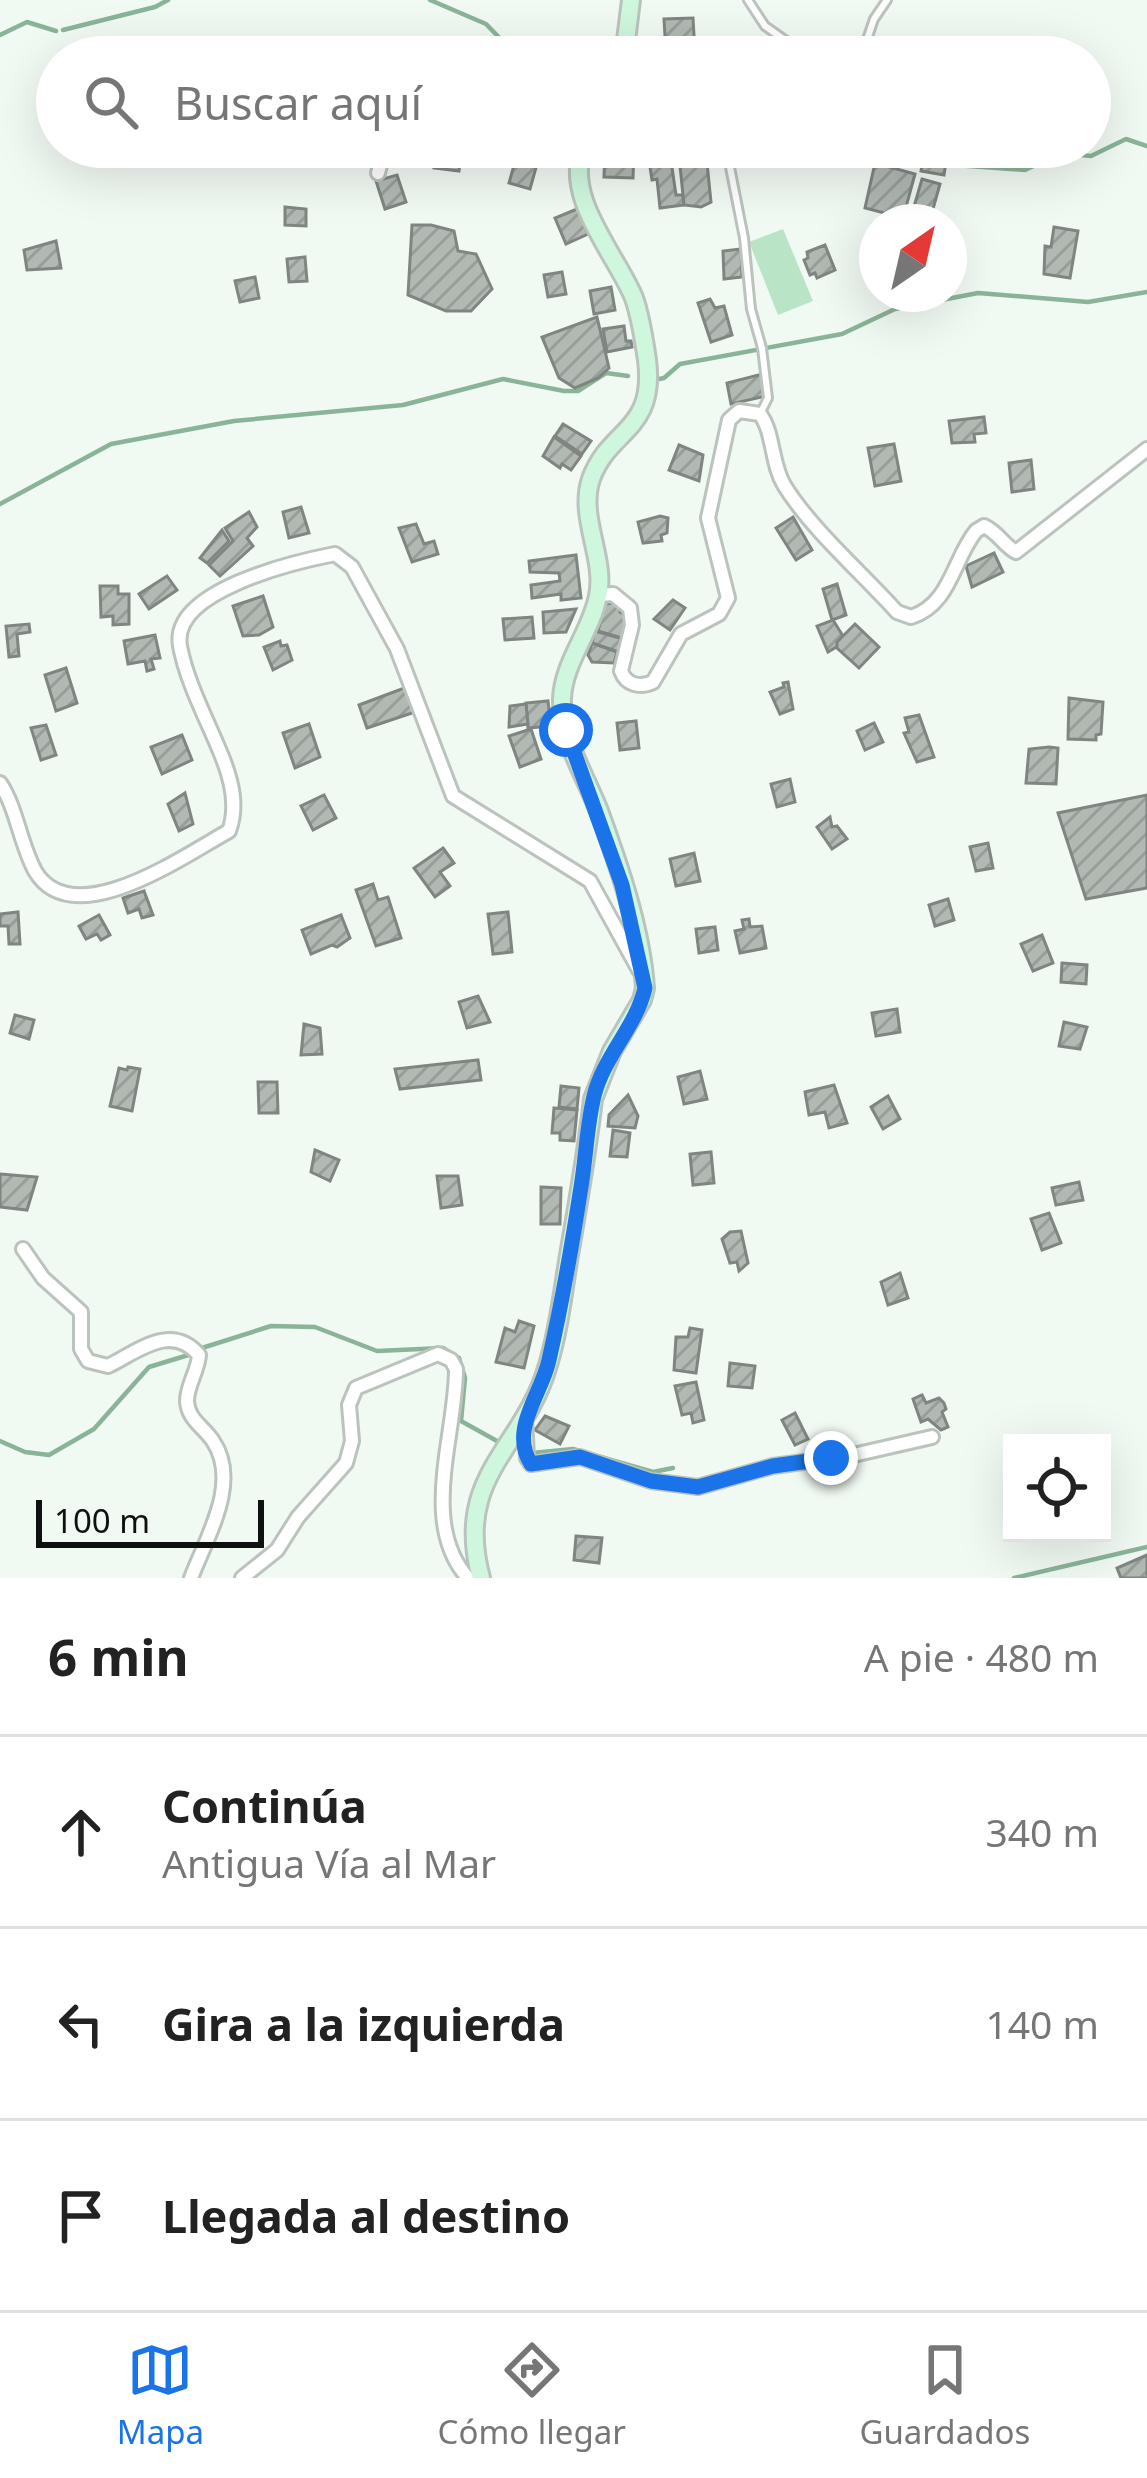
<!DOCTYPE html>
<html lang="es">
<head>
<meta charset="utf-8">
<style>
  :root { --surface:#fff; --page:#f6f6f6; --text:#222; --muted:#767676; --line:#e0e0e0; --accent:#1a73e8 }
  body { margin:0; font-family:"Noto Sans",sans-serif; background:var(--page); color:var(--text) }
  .controls { position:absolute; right:36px; bottom:36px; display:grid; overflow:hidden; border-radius:0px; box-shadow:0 12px 48px #0002 }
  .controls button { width:108px; height:108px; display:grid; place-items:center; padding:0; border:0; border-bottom:3px solid var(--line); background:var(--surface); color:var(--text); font:60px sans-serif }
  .compass { position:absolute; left:859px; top:204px; width:108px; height:108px; border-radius:50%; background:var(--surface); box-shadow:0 12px 48px #0002; rotate:34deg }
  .scale { position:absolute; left:36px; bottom:30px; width:228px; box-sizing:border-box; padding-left:12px; border:6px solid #0e110f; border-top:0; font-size:33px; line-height:42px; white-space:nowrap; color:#0e110f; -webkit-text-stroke:9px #f1f9f3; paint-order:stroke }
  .stop { position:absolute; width:36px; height:36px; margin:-27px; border:9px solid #1a73e8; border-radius:50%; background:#fff }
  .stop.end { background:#1a73e8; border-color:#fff; box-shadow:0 3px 12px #0008 }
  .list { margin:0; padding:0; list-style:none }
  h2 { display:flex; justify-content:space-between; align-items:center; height:156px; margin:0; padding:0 48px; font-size:51px }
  h2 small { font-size:39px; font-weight:400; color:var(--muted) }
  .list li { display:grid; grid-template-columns:78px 1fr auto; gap:36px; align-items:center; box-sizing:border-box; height:192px; padding:0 48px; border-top:3px solid var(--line) }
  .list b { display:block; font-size:45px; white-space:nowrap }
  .list p { margin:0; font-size:39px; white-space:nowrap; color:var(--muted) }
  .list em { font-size:39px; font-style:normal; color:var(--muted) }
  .icon { flex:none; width:66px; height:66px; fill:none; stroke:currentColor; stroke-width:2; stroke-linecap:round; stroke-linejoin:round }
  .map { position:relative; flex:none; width:1147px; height:1578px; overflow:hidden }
  .search { position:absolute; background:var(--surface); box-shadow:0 12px 48px #0002; left:36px; right:36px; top:36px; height:132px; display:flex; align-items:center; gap:30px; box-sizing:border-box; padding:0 42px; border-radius:66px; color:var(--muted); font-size:45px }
  .sheet { height:732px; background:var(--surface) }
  nav { display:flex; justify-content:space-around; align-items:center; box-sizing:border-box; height:168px; border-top:3px solid var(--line); background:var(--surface); font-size:33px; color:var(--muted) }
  nav a { display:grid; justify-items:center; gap:6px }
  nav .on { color:var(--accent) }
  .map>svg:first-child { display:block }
</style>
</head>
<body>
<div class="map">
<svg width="1147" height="1578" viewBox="0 0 1147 1578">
  <defs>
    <pattern id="building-hatch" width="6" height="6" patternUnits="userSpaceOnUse" patternTransform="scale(3)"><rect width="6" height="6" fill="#b1b9b3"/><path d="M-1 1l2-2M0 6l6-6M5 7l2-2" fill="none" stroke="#979e99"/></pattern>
  </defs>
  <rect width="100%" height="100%" fill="#f1f9f3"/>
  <polygon fill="#bae4c6" points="783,229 813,301 778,315 749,242"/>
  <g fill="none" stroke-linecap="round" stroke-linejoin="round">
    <g stroke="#8ab497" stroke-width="4.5">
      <polyline points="430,0 486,24 518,57"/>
      <polyline points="63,30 155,7 168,0"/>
      <polyline points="0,35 27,22 56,31"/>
      <polyline points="871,147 928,161"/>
      <polyline points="940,164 1025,170 1061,153 1091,156 1126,139 1147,146"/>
      <polyline points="654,380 664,378 680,364 842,334 895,309 978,293 1088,302 1147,292"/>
      <polyline points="0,504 111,444 234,421 403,405 503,379 564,391 578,391 606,373 628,376"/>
      <polyline points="202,1348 271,1326 315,1327 377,1351 443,1348 459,1358 465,1378 461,1421 497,1441"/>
      <polyline points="0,1441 25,1452 49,1455 94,1429 149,1367 195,1353"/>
      <polyline points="532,1453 573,1449 653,1472 673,1468"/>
      <polyline points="1014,1578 1147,1547"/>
    </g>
  </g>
  <g fill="url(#building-hatch)" stroke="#7f8681" stroke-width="3">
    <polygon points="693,18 695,53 671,57 666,54 664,19"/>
    <polygon points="437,147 462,147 459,171 434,168"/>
    <polygon points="605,147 634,147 633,178 604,177"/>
    <polygon points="655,147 669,147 676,195 683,195 684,205 660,208 657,179 652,180 650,167 657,166"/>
    <polygon points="518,151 539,157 530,189 509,183"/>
    <polygon points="706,153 711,202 701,207 684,205 679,156"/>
    <polygon points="924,154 946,162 944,175 921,171"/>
    <polygon points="875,163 915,174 903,218 865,208"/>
    <polygon points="397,175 406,202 385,209 376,181"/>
    <polygon points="922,179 940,184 931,216 913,210"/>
    <polygon points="285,207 306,209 306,226 285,225"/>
    <polygon points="577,209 588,234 566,244 555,218"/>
    <polygon points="412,225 431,225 454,231 458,251 476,254 492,289 471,311 446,311 408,295"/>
    <polygon points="1054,227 1078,231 1070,278 1044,274 1045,246 1051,247"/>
    <polygon points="56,241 61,268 27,270 24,250"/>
    <polygon points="825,245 835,270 817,278 815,273 810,275 804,260 808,258 807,252"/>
    <polygon points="741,249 742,277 724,279 723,251"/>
    <polygon points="305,257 307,281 289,282 287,259"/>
    <polygon points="562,272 566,294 548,297 544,275"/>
    <polygon points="255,277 259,298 240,302 235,281"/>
    <polygon points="611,287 615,310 594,314 590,291"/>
    <polygon points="710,299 715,308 724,306 732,335 711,342 698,303"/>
    <polygon points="597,317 609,368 598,378 575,388 559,378 542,337"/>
    <polygon points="624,326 626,341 631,341 632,347 607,352 603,329"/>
    <polygon points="762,374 766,396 731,404 727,383"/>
    <polygon points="984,417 986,433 974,434 975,442 952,443 949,421"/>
    <polygon points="563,424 591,441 582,454 555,436"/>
    <polygon points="554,437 581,456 571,470 562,464 560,468 543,456"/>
    <polygon points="894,444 901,481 875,486 868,448"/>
    <polygon points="679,445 703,455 699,481 669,470"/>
    <polygon points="1031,460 1034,489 1012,492 1009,463"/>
    <polygon points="301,507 309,533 289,538 283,512"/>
    <polygon points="249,512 257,527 247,538 253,546 220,576 209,565 233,541 225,528"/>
    <polygon points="660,516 668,518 667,533 661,535 662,541 643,543 638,522"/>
    <polygon points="793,517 812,550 796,560 776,528"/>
    <polygon points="416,524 424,544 434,541 438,554 412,562 399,528"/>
    <polygon points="222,530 229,541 207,563 200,558"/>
    <polygon points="994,553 1003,572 972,587 966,566"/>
    <polygon points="576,555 581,598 561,600 561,594 532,598 531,585 560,581 559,573 530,572 529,561"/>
    <polygon points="167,576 177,590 149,609 139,594"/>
    <polygon points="837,584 846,615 832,620 823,589"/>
    <polygon points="100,586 118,586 118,594 129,594 129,624 113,625 113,616 101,617"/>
    <polygon points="263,596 273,627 259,635 243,636 233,606"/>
    <polygon points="673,600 685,608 670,630 654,619"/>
    <polygon points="613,603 621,606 620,612 629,618 625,639 598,631 605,604"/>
    <polygon points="576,609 566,632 544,633 543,612"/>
    <polygon points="532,617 534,638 505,640 503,619"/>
    <polygon points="833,620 843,636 838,646 828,652 817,626"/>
    <polygon points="29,624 30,632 17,634 19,656 9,657 6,626"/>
    <polygon points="855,624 879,647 859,668 837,648 837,642"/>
    <polygon points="595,631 623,639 619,652 592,643"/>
    <polygon points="155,635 160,658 151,659 154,669 147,671 145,661 128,664 124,641"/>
    <polygon points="280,641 281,646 287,645 292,660 273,670 264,647"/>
    <polygon points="592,643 617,652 614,663 592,662 588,655"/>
    <polygon points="66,668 77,703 56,711 45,675"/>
    <polygon points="788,682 793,709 780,714 770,692 784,687 783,683"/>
    <polygon points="407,687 415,712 367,728 359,705"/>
    <polygon points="1069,698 1103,702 1101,734 1096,735 1096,740 1068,739"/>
    <polygon points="548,701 551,726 528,728 526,703"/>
    <polygon points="526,704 528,724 509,727 510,706"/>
    <polygon points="919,715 934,757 917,762 904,733 909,732 905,718"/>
    <polygon points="636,721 639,748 620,750 617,723"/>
    <polygon points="874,723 883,742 865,750 857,731"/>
    <polygon points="309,724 320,757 295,768 283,733"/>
    <polygon points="46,725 56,755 41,760 31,728"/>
    <polygon points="531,729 541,759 520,767 509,736"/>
    <polygon points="182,735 192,760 162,774 151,747"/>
    <polygon points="1049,747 1058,748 1056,784 1026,783 1029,749"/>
    <polygon points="790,779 795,802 777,807 771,784"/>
    <polygon points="185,793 193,824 179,831 168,804"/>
    <polygon points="324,795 336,818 313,830 301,806"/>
    <polygon points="1147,795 1147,888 1086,899 1058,813"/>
    <polygon points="830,817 832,827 837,826 847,839 832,849 817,827"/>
    <polygon points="988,843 993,868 976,871 970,847"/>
    <polygon points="443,848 454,863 440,872 450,886 435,897 414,868"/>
    <polygon points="694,853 700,881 676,886 670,859"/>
    <polygon points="373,884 378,900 388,897 401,938 376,946 356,890"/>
    <polygon points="144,891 153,915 142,918 139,909 128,913 123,898"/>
    <polygon points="948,899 954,920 935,926 929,905"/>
    <polygon points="18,912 20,944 9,944 8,926 0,926 0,914"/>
    <polygon points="508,912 512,952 493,954 488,914"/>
    <polygon points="99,915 110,935 101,940 97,934 86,939 79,926"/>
    <polygon points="341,915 350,938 337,947 332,945 311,954 302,930"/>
    <polygon points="749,919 750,927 762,926 766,948 740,953 735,931 744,929 742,920"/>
    <polygon points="715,927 718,950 699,953 696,929"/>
    <polygon points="1042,935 1053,963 1033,971 1021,944"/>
    <polygon points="1062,963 1087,965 1086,984 1061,982"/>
    <polygon points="478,996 490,1022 467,1028 459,1002"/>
    <polygon points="897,1009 900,1032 876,1036 872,1013"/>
    <polygon points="15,1015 34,1020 29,1039 10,1033"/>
    <polygon points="1064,1022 1087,1027 1080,1049 1059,1046"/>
    <polygon points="304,1024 320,1028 322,1054 301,1055"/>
    <polygon points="478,1060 481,1080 400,1089 395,1069"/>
    <polygon points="128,1067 140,1069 132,1111 110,1106 119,1068 127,1070"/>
    <polygon points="700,1071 707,1099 684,1104 678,1077"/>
    <polygon points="258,1082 277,1082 278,1113 259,1113"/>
    <polygon points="834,1085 847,1123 829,1128 825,1112 809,1115 805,1092"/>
    <polygon points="561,1086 579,1088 577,1109 559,1107"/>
    <polygon points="628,1095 638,1116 635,1128 608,1126 609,1115"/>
    <polygon points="888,1096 900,1119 883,1129 871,1107"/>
    <polygon points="554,1108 577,1110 574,1141 560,1140 560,1133 552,1133"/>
    <polygon points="613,1130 630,1133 627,1157 610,1156"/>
    <polygon points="315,1150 339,1160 330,1181 311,1172"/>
    <polygon points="711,1152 714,1183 693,1185 690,1154"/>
    <polygon points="0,1174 37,1177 27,1210 0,1207"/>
    <polygon points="437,1176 458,1176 462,1205 441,1208"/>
    <polygon points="1079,1182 1083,1200 1056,1205 1052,1188"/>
    <polygon points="541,1187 561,1188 560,1224 541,1224"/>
    <polygon points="1049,1213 1061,1243 1042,1250 1031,1219"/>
    <polygon points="741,1231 748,1263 739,1271 737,1262 730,1263 722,1239 730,1232"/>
    <polygon points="900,1273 908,1298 888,1305 881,1282"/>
    <polygon points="519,1321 534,1326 524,1368 496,1362 505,1328 515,1332"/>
    <polygon points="690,1328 702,1330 696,1373 674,1370 676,1337 688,1337"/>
    <polygon points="730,1363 755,1366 752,1388 728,1386"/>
    <polygon points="696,1382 704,1420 693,1423 691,1413 682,1415 675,1386"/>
    <polygon points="922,1395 926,1403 939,1398 944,1403 946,1409 942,1412 948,1427 941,1430 928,1419 921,1422 913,1399"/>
    <polygon points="795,1413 808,1439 795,1445 782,1420"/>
    <polygon points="545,1416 569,1426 560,1444 535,1430"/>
    <polygon points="576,1536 602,1538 599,1563 574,1560"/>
    <polygon points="1147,1555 1147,1578 1121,1578 1117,1568"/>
  </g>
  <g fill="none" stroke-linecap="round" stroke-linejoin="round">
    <g stroke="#bbc3bd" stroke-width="12">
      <g id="lane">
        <polyline points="748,0 765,26 809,57"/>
        <polyline points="861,57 874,19 887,0"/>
        <polyline points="726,147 744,238 751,309 762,348 768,398 760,414"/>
      </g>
    </g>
    <g stroke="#bbc3bd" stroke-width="18">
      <g id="street">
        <polyline points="378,173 385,147"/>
        <path d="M599,595l14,-1 17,14 2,17 -11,46c5,14 19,17 32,11l28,-48 38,-20 9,-16 -20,-80 21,-98 10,-9 21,3c14,19 11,49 24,71 27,44 78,88 113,127l14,5c40,-13 42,-58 65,-86l8,-5c15,7 19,19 32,26l131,-103"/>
        <path d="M0,783c17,26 20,60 35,88 38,64 150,-16 194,-40 9,-24 3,-49 -6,-72 -14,-36 -36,-75 -43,-113 -10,-55 114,-84 155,-92l17,13 45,82 56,147 137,85 49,89"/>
        <path d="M23,1249l20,29 38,34v37l7,12 20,5c29,-14 63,-44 91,-11 -1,16 -12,30 -12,46 1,19 17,26 26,40 28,42 -7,97 -22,137"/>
        <polyline points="525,1416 527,1458 531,1464 580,1457 651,1481 698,1487 773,1466 849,1456 932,1437"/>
        <path d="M242,1578l35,-28 21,-33 48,-54 6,-22 -3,-36 7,-17 82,-34 13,6 5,9c0,66 -37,155 12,209"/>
      </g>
    </g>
    <g stroke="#bbc3bd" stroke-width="22">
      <g id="secondary">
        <polyline points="624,57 631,0"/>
        <path d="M481,1578c-28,-103 43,-129 67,-213 11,-36 15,-74 21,-110 9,-52 18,-103 24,-156l19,-48 30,-51 3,-12c-4,-59 -26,-122 -46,-177 -14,-36 -38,-72 -37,-112 1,-36 29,-67 36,-103 8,-38 -20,-79 -7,-117 18,-51 65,-47 56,-119 -3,-20 -6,-42 -13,-62 -18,-44 -72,-102 -50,-151"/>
      </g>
    </g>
    <use href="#lane" stroke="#fff" stroke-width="6"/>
    <use href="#street" stroke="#fff" stroke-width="12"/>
    <use href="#secondary" stroke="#cef7de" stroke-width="16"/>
  </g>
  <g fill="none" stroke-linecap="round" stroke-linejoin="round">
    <path stroke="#1a73e8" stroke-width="15" d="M566,730l56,155 23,103c-9,39 -41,68 -51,108 -7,29 -8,61 -13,91 -9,58 -19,116 -32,173 -7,34 -40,69 -18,104l49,-7 71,24 47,6 75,-21 58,-8"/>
  </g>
</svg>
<div class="controls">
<button><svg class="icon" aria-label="locate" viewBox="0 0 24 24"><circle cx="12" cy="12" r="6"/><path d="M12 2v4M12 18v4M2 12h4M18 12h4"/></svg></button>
</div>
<svg class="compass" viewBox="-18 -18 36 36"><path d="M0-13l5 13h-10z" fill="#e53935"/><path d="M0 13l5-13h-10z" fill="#767676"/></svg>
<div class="scale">100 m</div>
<div class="stop" style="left:566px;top:730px"></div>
<div class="stop end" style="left:831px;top:1458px"></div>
<div class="search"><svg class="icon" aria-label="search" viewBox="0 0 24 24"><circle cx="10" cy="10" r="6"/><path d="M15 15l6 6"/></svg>Buscar aquí</div>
</div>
<section class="sheet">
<h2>6 min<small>A pie · 480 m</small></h2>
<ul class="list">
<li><svg class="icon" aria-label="ahead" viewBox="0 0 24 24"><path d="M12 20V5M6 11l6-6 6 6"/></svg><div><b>Continúa</b><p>Antigua Vía al Mar</p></div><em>340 m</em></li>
<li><svg class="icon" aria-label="left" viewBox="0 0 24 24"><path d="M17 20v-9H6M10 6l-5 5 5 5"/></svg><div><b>Gira a la izquierda</b></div><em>140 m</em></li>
<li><svg class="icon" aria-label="arrive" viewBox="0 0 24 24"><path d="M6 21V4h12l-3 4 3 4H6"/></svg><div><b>Llegada al destino</b></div></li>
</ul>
</section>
<nav>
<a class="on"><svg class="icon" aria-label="map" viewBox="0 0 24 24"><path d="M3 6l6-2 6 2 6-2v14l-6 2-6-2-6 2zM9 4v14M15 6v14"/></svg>Mapa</a>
<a><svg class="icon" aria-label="directions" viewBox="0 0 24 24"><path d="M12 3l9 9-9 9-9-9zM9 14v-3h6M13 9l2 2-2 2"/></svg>Cómo llegar</a>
<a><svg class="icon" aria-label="saved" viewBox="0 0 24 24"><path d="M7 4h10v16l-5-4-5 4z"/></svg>Guardados</a>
</nav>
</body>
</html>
